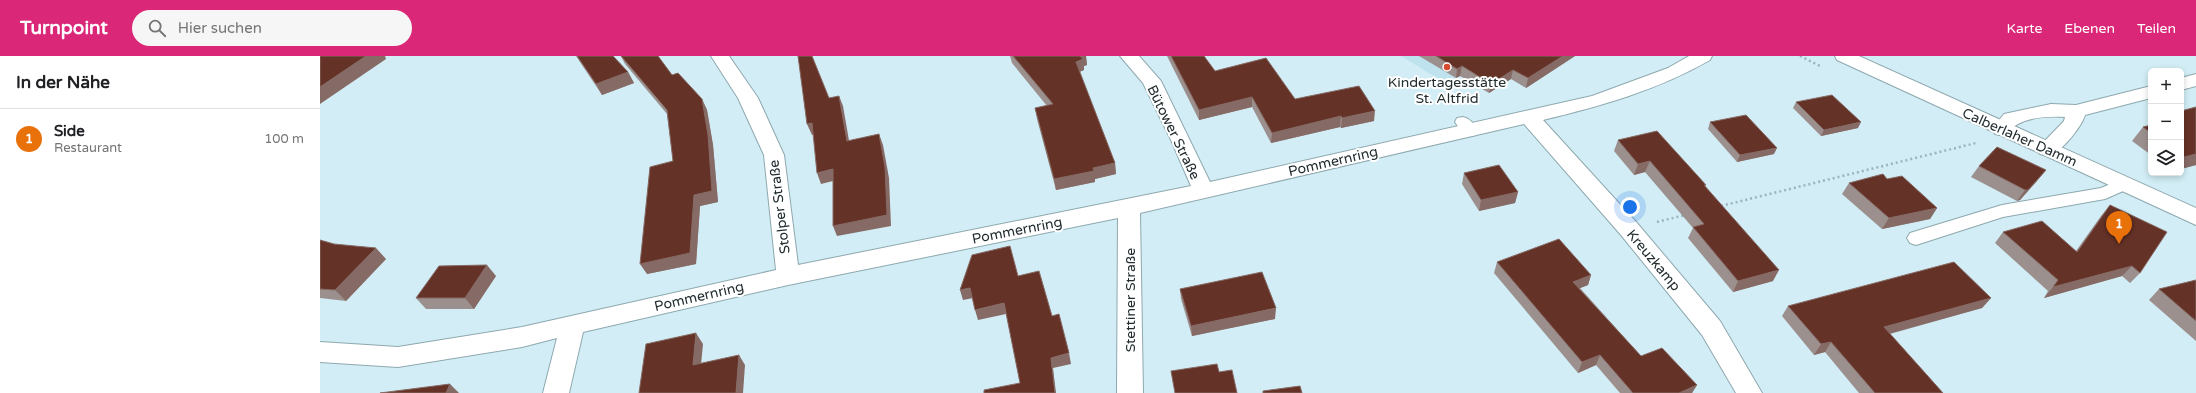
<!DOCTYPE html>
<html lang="de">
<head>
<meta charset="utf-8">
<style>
  :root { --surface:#fff; --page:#f6f6f6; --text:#202124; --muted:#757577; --line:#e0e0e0; --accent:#db2777 }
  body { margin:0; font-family:"Varela Round",sans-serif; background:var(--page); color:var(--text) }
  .controls { position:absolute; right:12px; top:12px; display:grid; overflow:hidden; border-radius:6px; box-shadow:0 2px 6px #0003 }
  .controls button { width:36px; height:36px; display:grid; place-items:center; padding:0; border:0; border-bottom:1px solid var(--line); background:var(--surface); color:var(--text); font:20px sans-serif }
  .you { position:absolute; left:1310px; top:151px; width:14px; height:14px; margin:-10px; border:3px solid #fff; border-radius:50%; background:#1a73e8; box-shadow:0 0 0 6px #1a73e833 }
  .badge { display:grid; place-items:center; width:26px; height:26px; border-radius:50%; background:var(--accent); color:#fff; font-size:13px; font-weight:700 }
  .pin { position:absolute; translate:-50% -33px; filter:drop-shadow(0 1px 2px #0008) }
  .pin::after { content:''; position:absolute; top:21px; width:14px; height:12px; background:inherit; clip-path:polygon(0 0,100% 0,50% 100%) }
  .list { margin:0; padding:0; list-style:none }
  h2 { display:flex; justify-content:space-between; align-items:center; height:52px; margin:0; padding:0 16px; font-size:17px }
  h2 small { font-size:13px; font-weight:400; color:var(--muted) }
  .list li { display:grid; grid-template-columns:26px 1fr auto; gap:12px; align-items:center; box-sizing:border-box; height:60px; padding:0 16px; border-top:1px solid var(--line) }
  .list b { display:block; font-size:15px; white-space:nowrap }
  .list p { margin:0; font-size:13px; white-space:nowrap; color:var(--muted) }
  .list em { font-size:13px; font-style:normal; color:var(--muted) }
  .icon { flex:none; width:22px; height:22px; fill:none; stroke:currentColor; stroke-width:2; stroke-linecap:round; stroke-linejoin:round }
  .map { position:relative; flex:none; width:1876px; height:337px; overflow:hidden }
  header { display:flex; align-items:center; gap:24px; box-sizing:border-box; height:56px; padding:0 20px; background:var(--accent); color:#fff }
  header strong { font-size:19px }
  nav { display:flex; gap:22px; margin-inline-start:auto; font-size:14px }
  .search { width:280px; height:36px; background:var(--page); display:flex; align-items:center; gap:10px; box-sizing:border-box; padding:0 14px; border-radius:22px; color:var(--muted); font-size:15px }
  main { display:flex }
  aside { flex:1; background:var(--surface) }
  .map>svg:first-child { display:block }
</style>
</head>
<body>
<header>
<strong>Turnpoint</strong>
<div class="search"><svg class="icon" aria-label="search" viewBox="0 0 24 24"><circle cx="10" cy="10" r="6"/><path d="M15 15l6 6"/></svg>Hier suchen</div>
<nav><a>Karte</a><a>Ebenen</a><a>Teilen</a></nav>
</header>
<main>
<aside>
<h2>In der Nähe<small></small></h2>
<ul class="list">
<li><span class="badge" style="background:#e8710a">1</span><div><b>Side</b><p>Restaurant</p></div><em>100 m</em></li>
</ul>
</aside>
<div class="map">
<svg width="1876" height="337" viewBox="0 0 1876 337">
  <rect width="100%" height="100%" fill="#d2edf5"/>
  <polygon fill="#bfe3ee" points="1081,0 1171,0 1127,28"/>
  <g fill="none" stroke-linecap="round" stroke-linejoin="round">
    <g stroke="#8ea8af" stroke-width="2">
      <g id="lane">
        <path d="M1143,61c8,2 11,7 15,14l-2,4c-11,3 -15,-4 -21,-13l2,-4z"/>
        <polygon points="1804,122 1810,124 1813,128 1810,132 1785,143 1683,161 1596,189 1590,187 1587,182 1590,177 1682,149 1781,132"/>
      </g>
    </g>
    <g stroke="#8ea8af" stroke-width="2">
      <g id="street">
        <path d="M391,0h18l29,42 26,57 14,110 393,-79 -20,-46 -28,-57 -23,-27h19l22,25 49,101 382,-86 76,-28 21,-12h23l-2,4c-52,30 -109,46 -167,60l94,103 83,98 42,72h-26l-34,-58 -81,-100 -97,-111 -384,89 3,180h-26l1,-175 -330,67 -205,47 -14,61h-26l14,-55 -35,9 -124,20 -78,-5v-20l78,5 124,-20 254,-57 -12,-115 -26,-57z"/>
        <polygon points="1876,18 1876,30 1861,34 1861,22"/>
        <path d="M1831,30v12l-66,17c-3,11 -22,35 -33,39 -4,2 -8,1 -12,0l-3,-5 27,-28 1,-4c-14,-1 -34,0 -47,7 -11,5 -7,14 -23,10l-3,-5 12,-15 47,-10 25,1z"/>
      </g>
    </g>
    <g stroke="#8ea8af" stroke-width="2">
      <polygon id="secondary" points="1515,0 1539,0 1876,152 1876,169 1517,4"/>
    </g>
    <g stroke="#9db3b9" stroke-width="2.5" stroke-dasharray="2 3" stroke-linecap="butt">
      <polyline points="1480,0 1502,11"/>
      <polyline points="1401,150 1656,87"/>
      <polyline points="1337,166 1365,159"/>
    </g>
    <use href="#lane" fill="#fff" fill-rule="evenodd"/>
    <use href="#street" fill="#fff" fill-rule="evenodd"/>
    <use href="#secondary" fill="#fff" fill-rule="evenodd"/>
  </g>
  <g fill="#9c908e">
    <polygon points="256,0 293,0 308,16 314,27 282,39"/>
    <polygon points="301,0 338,0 352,19 382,43 387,54 393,89 398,146 380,150 376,208 327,218 353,105 347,58 305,8"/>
    <polygon points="690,0 766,0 767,9 764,10 764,14 759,16 795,107 796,118 775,123 775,126 736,134 717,63 715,52 727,50 692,7"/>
    <polygon points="847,0 884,0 895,15 975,43 1054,65 1021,72 1020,71 951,87 932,51 879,64"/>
    <polygon points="1099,0 1255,0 1206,32 1191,23 1169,37 1140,20 1136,22"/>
    <polygon points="1476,46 1538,72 1501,80 1473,52"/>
    <polygon points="1876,51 1876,109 1861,113 1861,55"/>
    <polygon points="1390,66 1454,98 1417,106 1388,73"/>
    <polygon points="1831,69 1831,99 1812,85 1823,71"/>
    <polygon points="1298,84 1386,129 1385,131 1453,225 1413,236 1368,182 1373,172 1325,116 1314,119 1294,95"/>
    <polygon points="1659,110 1717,125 1700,144 1697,145 1651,121"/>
    <polygon points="1144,117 1198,136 1195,147 1159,155 1142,128"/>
    <polygon points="1567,123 1617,152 1610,163 1562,173 1522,138 1529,127"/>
    <polygon points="1790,149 1820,217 1810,227 1802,220 1724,242 1728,235 1675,187 1683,176 1756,195 1781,160"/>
    <polygon points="0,184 66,203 26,245 0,242"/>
    <polygon points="1177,206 1271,219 1268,229 1260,232 1321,300 1377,329 1372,337 1300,337 1276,309 1258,317 1174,217"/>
    <polygon points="176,220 154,253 106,253 96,242"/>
    <polygon points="1876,224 1876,285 1829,244 1839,233"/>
    <polygon points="860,233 955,263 872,280 861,243"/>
    <polygon points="1671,242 1662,252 1570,278 1623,337 1539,337 1505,296 1494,299 1462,260 1468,250"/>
  </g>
  <g fill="#866a65">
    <polygon points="46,0 65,0 66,3 0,48 0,31"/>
    <polygon points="760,0 766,0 767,9 764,10 764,14 757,17 756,6"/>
    <polygon points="1243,0 1255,0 1206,32 1208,22"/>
    <polygon points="1142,10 1140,20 1136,22 1137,13"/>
    <polygon points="1193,14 1191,23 1169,37 1171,28"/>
    <polygon points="308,16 314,27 282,39 276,28"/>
    <polygon points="519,40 523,50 531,96 527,85"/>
    <polygon points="932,41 932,51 879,64 879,54"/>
    <polygon points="382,43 387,54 393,89 398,146 380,150 376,208 327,218 320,208 374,139"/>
    <polygon points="1055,55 1054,65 1021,72 1022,62"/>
    <polygon points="1021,60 1020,71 951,87 952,77"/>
    <polygon points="1541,66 1538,72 1501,80 1504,74"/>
    <polygon points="492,67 496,78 492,79 487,68"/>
    <polygon points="559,78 563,89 569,122 571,170 517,180 513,170"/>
    <polygon points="1457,92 1454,98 1417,106 1420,99"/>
    <polygon points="1876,98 1876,109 1861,113 1861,105 1864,101"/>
    <polygon points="1330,105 1325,116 1314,119 1318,108"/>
    <polygon points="795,107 796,118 775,123 775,126 736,134 734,123 773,112"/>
    <polygon points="513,113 517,124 501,128 497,117"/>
    <polygon points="1726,114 1717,125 1700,144 1697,145 1705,134"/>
    <polygon points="1198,136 1195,147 1159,155 1161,144"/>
    <polygon points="1617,152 1610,163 1562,173 1569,162"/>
    <polygon points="56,192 66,203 26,245 15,234"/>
    <polygon points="167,209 176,220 154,253 145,242"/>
    <polygon points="1812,210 1802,220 1724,242 1733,231"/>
    <polygon points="1459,214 1453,225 1413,236 1418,225"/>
    <polygon points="1271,219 1268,229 1250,236 1253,226"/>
    <polygon points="650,232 653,242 643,244 640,234"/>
    <polygon points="1671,242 1662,252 1557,281 1564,271"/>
    <polygon points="684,247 686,258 658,264 655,254"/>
    <polygon points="956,252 955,263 872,280 871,270"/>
    <polygon points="376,277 383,288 380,319 373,309"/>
    <polygon points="1511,286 1505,296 1494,299 1501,288"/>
    <polygon points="749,297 751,308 733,312 736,337 735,337 731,302"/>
    <polygon points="419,299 425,309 423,337 416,337"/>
    <polygon points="1280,299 1276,309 1258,317 1262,306"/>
    <polygon points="130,328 139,337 126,337"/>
    <polygon points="1377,329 1372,337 1359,337"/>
  </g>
  <g fill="#653227" stroke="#866a65">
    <polygon points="0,0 46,0 0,31"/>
    <polygon points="257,0 293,0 308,16 276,28"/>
    <polygon points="301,0 338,0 352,19 358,17 382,43 388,79 392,135 374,139 370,197 320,208 330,111 353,105 347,54"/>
    <polygon points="478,0 492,0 509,42 519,40 527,85 559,78 565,111 567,159 513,170 513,113 497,117 492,67 487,68"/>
    <polygon points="693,0 760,0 763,3 756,6 795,107 773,112 774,115 734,123 715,52 733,48"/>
    <polygon points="851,0 884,0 895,15 946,2 975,43 1039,30 1055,55 1022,62 1021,60 952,77 932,41 879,54"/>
    <polygon points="1116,0 1243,0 1208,22 1193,14 1171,28 1142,10 1137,13"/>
    <polygon points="1512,39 1541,66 1504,74 1476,46"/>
    <polygon points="1876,51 1876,98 1864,101 1861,99 1861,62 1864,62 1861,59 1861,55"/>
    <polygon points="1426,59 1457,92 1420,99 1390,66"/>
    <polygon points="1831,69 1831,77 1823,71"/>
    <polygon points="1337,75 1386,129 1384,129 1459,214 1418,225 1373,171 1384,168 1330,105 1318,108 1298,84"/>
    <polygon points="1677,91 1726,114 1708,134 1705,134 1659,110"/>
    <polygon points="1179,109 1198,136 1161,144 1144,117"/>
    <polygon points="1563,118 1567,123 1582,120 1617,152 1569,162 1529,127"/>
    <polygon points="1790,149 1847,176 1820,217 1812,210 1733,231 1738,224 1683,176 1722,165 1757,196"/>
    <polygon points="1239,183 1271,219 1253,226 1321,300 1342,292 1377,329 1359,337 1313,337 1280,299 1262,306 1177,206"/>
    <polygon points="0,184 14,188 56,192 15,234 0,233"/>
    <polygon points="690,190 698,220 719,215 732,260 739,258 749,297 731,302 735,337 664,337 664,334 700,327 684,247 655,254 650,232 640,234 652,199"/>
    <polygon points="1634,206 1671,242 1564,271 1623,337 1555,337 1511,286 1501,288 1468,250"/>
    <polygon points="167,209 145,242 96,242 119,210"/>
    <polygon points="942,216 956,252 871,270 860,233"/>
    <polygon points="1876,224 1876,265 1839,233"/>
    <polygon points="376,277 373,309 419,299 416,337 319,337 326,288"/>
    <polygon points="897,308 899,316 912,314 917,337 855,337 851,315"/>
    <polygon points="130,328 126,337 60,337"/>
    <polygon points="980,330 982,337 943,337 943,335"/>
  </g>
  <circle fill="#d64b2d" stroke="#fff" stroke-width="1.5" cx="1127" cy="11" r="4"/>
  <g text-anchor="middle" stroke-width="4" stroke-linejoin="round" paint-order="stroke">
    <g font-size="14" fill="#212c2f" stroke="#fff">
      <text x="1127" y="31">Kindertagesstätte<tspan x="1127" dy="16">St. Altfrid</tspan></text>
    </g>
    <g font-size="14" fill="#212c2f" stroke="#fff">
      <text transform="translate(854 76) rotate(64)" y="5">Bütower Straße</text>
      <text transform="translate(1700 81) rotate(24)" y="5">Calberlaher Damm</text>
      <text transform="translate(1013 105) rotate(-13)" y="5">Pommernring</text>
      <text transform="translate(459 151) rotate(-97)" y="5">Stolper Straße</text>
      <text transform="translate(697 174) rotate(-11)" y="5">Pommernring</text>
      <text transform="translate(1334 204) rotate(50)" y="5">Kreuzkamp</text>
      <text transform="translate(379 240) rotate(-13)" y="5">Pommernring</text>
      <text transform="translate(810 244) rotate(-90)" y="5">Stettiner Straße</text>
    </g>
  </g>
</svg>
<div class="controls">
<button>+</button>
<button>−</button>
<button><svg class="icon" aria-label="layers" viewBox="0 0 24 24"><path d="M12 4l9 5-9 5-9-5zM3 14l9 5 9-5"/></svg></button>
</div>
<div class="you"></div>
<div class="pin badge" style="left:1799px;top:188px;background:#e8710a">1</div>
</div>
</main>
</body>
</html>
